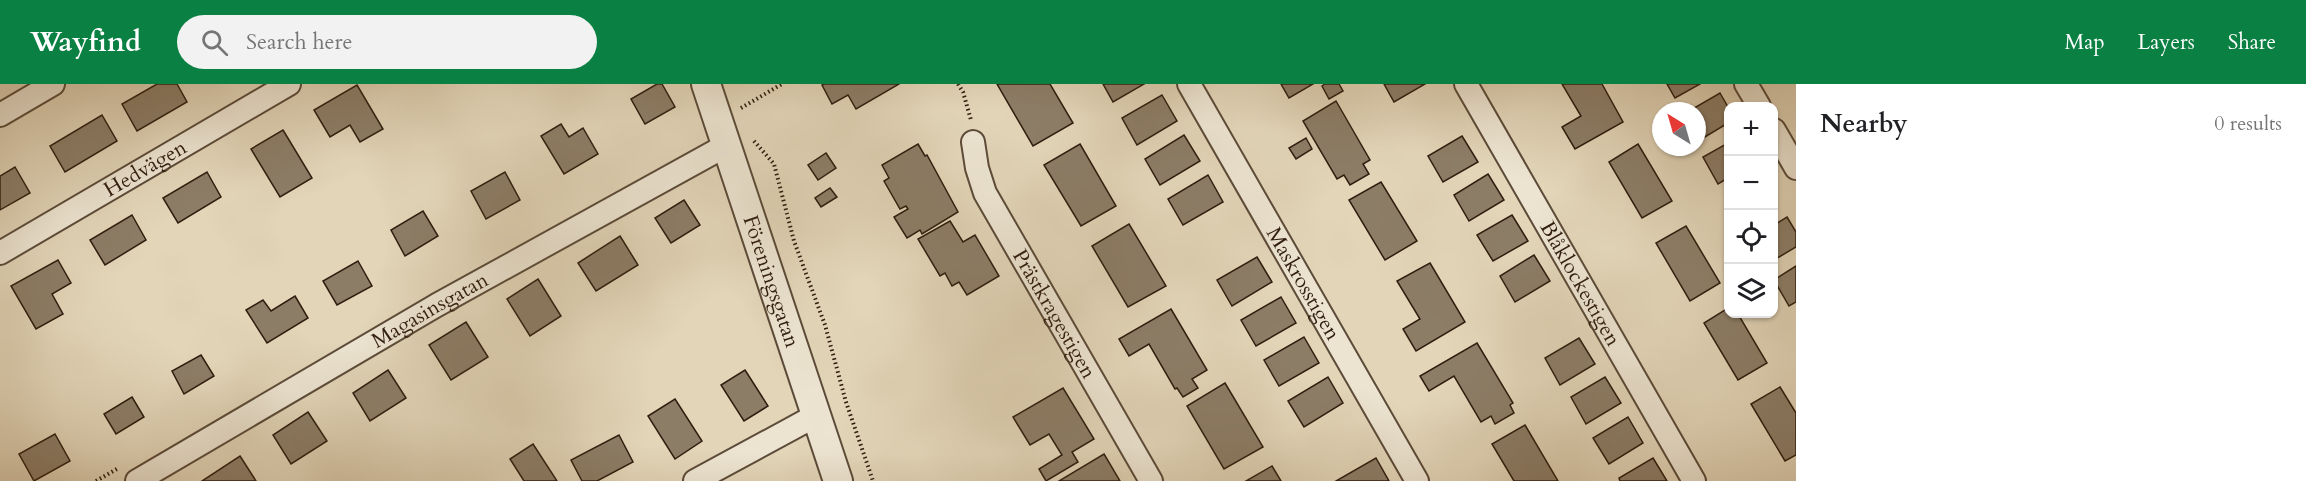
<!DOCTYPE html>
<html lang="en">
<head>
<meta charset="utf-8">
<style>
  :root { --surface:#fff; --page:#f2f2f2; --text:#202124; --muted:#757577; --line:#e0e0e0; --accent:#0b8043 }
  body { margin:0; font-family:Cardo,serif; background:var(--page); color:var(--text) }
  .controls { position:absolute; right:18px; top:18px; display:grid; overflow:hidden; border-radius:12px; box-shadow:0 2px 4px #0004 }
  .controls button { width:54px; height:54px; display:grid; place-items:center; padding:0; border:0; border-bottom:2px solid var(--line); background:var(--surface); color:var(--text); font:30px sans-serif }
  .compass { position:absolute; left:1652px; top:18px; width:54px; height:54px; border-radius:50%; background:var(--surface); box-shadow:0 2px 4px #0004; rotate:323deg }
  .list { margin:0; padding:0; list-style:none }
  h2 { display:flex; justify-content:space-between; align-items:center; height:78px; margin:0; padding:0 24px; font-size:26px }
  h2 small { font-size:20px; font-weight:400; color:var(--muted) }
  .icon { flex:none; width:33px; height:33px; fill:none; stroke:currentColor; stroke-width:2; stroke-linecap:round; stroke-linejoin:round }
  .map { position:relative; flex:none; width:1796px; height:397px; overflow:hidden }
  header { display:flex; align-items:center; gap:36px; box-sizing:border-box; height:84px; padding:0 30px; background:var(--accent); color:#fff }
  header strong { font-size:28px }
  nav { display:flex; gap:33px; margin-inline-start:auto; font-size:21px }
  .search { width:420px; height:54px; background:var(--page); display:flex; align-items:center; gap:15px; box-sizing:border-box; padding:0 21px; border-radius:33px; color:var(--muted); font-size:22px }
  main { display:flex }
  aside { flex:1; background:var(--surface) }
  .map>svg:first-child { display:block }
</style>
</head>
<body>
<header>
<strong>Wayfind</strong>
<div class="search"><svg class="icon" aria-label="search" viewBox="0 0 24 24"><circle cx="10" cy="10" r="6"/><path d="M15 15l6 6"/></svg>Search here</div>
<nav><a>Map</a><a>Layers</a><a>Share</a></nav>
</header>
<main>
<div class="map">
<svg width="1796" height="397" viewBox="0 0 1796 397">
  <rect width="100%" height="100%" fill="#e2d5b8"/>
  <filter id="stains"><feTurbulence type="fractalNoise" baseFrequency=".00333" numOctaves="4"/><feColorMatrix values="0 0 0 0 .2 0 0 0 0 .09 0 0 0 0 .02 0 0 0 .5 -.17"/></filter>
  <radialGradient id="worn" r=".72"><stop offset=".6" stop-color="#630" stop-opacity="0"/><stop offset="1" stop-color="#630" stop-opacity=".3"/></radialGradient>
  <g fill="#8c7d67" stroke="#2f1d0f" stroke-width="1.5">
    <polygon points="157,0 177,0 187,18 137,47 122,20"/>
    <polygon points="657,0 662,0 675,23 645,40 631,15"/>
    <polygon points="824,0 899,0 856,25 848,11 832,20 822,1"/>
    <polygon points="997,0 1050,0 1073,39 1033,62"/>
    <polygon points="1103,0 1144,0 1113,18"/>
    <polygon points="1281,0 1313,0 1289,14"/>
    <polygon points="1325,0 1339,0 1343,7 1329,15 1322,2"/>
    <polygon points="1384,0 1425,0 1394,18"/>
    <polygon points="1562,0 1602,0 1623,38 1575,65 1562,43 1581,32"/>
    <polygon points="1667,0 1700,0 1675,14"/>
    <polygon points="357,1 383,45 360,58 350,41 330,53 314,26"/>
    <polygon points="1720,9 1728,23 1728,39 1700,56 1697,50 1697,27 1689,27"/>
    <polygon points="1162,11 1177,37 1137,61 1122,34"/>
    <polygon points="1336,17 1370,76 1363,80 1369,90 1350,101 1344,91 1337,95 1303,37"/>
    <polygon points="102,31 117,57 65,88 50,62"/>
    <polygon points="561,40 569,53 583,44 598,70 564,90 541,52"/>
    <polygon points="283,46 312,94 280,113 251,65"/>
    <polygon points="1184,51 1200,77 1160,101 1145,75"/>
    <polygon points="1462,52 1478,78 1443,98 1428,72"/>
    <polygon points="1306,54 1312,65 1296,75 1289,64"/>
    <polygon points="1728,59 1728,94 1718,100 1703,73"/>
    <polygon points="918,60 925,72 927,71 958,128 922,150 920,146 907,154 894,133 908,125 906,122 900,125 884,97 889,94 882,81"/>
    <polygon points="1080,60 1116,122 1081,142 1044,81"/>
    <polygon points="1638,60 1672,117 1642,134 1609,78"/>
    <polygon points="826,69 836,84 818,96 808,81"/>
    <polygon points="15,83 30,109 0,126 0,92"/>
    <polygon points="207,88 221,113 178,139 163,114"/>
    <polygon points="505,88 520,116 486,135 471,107"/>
    <polygon points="1488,90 1504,116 1469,137 1454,111"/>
    <polygon points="1208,91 1223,118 1183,141 1168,115"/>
    <polygon points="1381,98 1417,157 1385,176 1349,116"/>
    <polygon points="830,104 837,113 821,123 815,114"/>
    <polygon points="684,116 700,141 671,159 655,134"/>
    <polygon points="423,127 438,152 405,172 391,146"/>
    <polygon points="132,131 146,156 105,181 90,156"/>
    <polygon points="1512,131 1528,157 1493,177 1477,151"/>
    <polygon points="1787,133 1796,148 1796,163 1774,176 1774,141"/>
    <polygon points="950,137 963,158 975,151 999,192 967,211 959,198 952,202 945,189 940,192 918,155"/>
    <polygon points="1129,140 1166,202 1128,223 1092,162"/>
    <polygon points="1686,142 1720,199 1690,217 1656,159"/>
    <polygon points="620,152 638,181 596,207 578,179"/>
    <polygon points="1534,171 1550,197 1515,218 1500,192"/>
    <polygon points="1257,173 1272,198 1232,222 1217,196"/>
    <polygon points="58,176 71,199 52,210 63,230 36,245 11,202"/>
    <polygon points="358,177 372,202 337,221 323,197"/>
    <polygon points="1430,179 1465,238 1416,267 1403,245 1420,235 1397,197"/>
    <polygon points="1796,182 1796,218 1789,222 1774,196"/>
    <polygon points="538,195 561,232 530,252 507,215"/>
    <polygon points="295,212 308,234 267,259 246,226 263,216 271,227"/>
    <polygon points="1281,213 1296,239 1256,262 1241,236"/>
    <polygon points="1728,224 1728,230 1738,230 1767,279 1738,296 1704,239"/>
    <polygon points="1171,225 1207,286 1192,295 1198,304 1183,313 1177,304 1175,305 1149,260 1129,272 1119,255"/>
    <polygon points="466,238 488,273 451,296 429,261"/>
    <polygon points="1304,253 1319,279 1279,302 1264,276"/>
    <polygon points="1579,254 1595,280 1560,301 1545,274"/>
    <polygon points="1477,259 1513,319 1510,321 1514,329 1495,340 1491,332 1481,338 1454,292 1429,307 1420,292"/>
    <polygon points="201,271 214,292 184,310 172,287"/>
    <polygon points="388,286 406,314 370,337 353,309"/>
    <polygon points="745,286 768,322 744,337 721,301"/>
    <polygon points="1328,293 1343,319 1304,343 1288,317"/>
    <polygon points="1605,293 1621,319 1586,340 1571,313"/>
    <polygon points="1225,299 1263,363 1224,385 1187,322"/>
    <polygon points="1780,303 1796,329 1796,371 1785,377 1751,320"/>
    <polygon points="1063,304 1094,355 1072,368 1078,378 1046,397 1039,385 1062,371 1049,350 1030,361 1013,333"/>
    <polygon points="132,313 144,333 116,350 104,330"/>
    <polygon points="675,315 702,357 675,375 648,332"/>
    <polygon points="308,328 327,357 291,380 273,351"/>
    <polygon points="1628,333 1643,359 1609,380 1593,354"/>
    <polygon points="1525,341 1558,397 1514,397 1492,360"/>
    <polygon points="55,350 70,377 34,397 19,370"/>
    <polygon points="619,351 633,378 597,397 582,397 571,376"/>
    <polygon points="533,360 557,397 524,397 510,375"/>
    <polygon points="1104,370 1120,397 1059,397"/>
    <polygon points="240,372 256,397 202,397"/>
    <polygon points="1376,374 1389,397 1336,397"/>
    <polygon points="1653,374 1667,397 1620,397 1619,394"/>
    <polygon points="1272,382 1281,397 1246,397"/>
  </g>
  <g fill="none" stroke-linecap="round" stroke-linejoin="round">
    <g stroke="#5c4b39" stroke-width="26">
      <g id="minor">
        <path id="s1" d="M1189,0l228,397"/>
        <path id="s2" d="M1466,0l228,397"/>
        <polyline points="1746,0 1759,22"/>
        <polyline points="0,31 53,0"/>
        <polyline points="1774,46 1796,84"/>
        <path id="s3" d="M973,58l4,26 8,25 166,288"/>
        <path id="s4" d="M0,169l289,-169"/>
        <path id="s5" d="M137,397l300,-176 290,-160"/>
        <polyline points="695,397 815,332"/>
      </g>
    </g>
    <g stroke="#5c4b39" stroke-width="32">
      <g id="tertiary">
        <path id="s6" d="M706,0l132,397"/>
      </g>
    </g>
    <g stroke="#2f1d0f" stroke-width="4" stroke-dasharray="1.5 3" stroke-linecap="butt">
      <polyline points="958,0 963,8 971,36"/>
      <polyline points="741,24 782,0"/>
      <polyline points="754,57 774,80 794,157 825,241 846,318 873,397"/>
      <polyline points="96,397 117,385"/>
    </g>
    <use href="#minor" stroke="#ece4d1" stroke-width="22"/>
    <use href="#tertiary" stroke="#ece4d1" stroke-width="28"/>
  </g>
  <g text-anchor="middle" stroke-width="4.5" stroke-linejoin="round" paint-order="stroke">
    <g font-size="21" fill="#2f1d0f" stroke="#ece4d1">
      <text dy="7" stroke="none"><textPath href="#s4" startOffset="168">Hedvägen</textPath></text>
      <text dy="7" stroke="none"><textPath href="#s1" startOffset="230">Maskrosstigen</textPath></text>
      <text dy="7" stroke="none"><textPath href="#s2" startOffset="230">Blåklockestigen</textPath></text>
      <text dy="7" stroke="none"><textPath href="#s6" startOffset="208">Föreningsgatan</textPath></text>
      <text dy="7" stroke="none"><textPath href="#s5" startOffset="339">Magasinsgatan</textPath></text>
      <text dy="7" stroke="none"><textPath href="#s3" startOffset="192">Prästkragestigen</textPath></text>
    </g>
  </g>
  <rect width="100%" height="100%" filter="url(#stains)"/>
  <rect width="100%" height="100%" fill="url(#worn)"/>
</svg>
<div class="controls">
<button>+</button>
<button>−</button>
<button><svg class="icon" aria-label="locate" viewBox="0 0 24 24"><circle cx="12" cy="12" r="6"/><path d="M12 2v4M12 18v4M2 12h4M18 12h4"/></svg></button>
<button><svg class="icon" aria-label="layers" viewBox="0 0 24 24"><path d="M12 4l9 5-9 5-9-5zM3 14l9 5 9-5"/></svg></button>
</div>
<svg class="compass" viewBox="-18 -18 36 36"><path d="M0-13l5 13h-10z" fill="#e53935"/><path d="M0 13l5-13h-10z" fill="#757577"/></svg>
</div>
<aside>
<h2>Nearby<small>0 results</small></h2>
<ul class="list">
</ul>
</aside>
</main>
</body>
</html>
